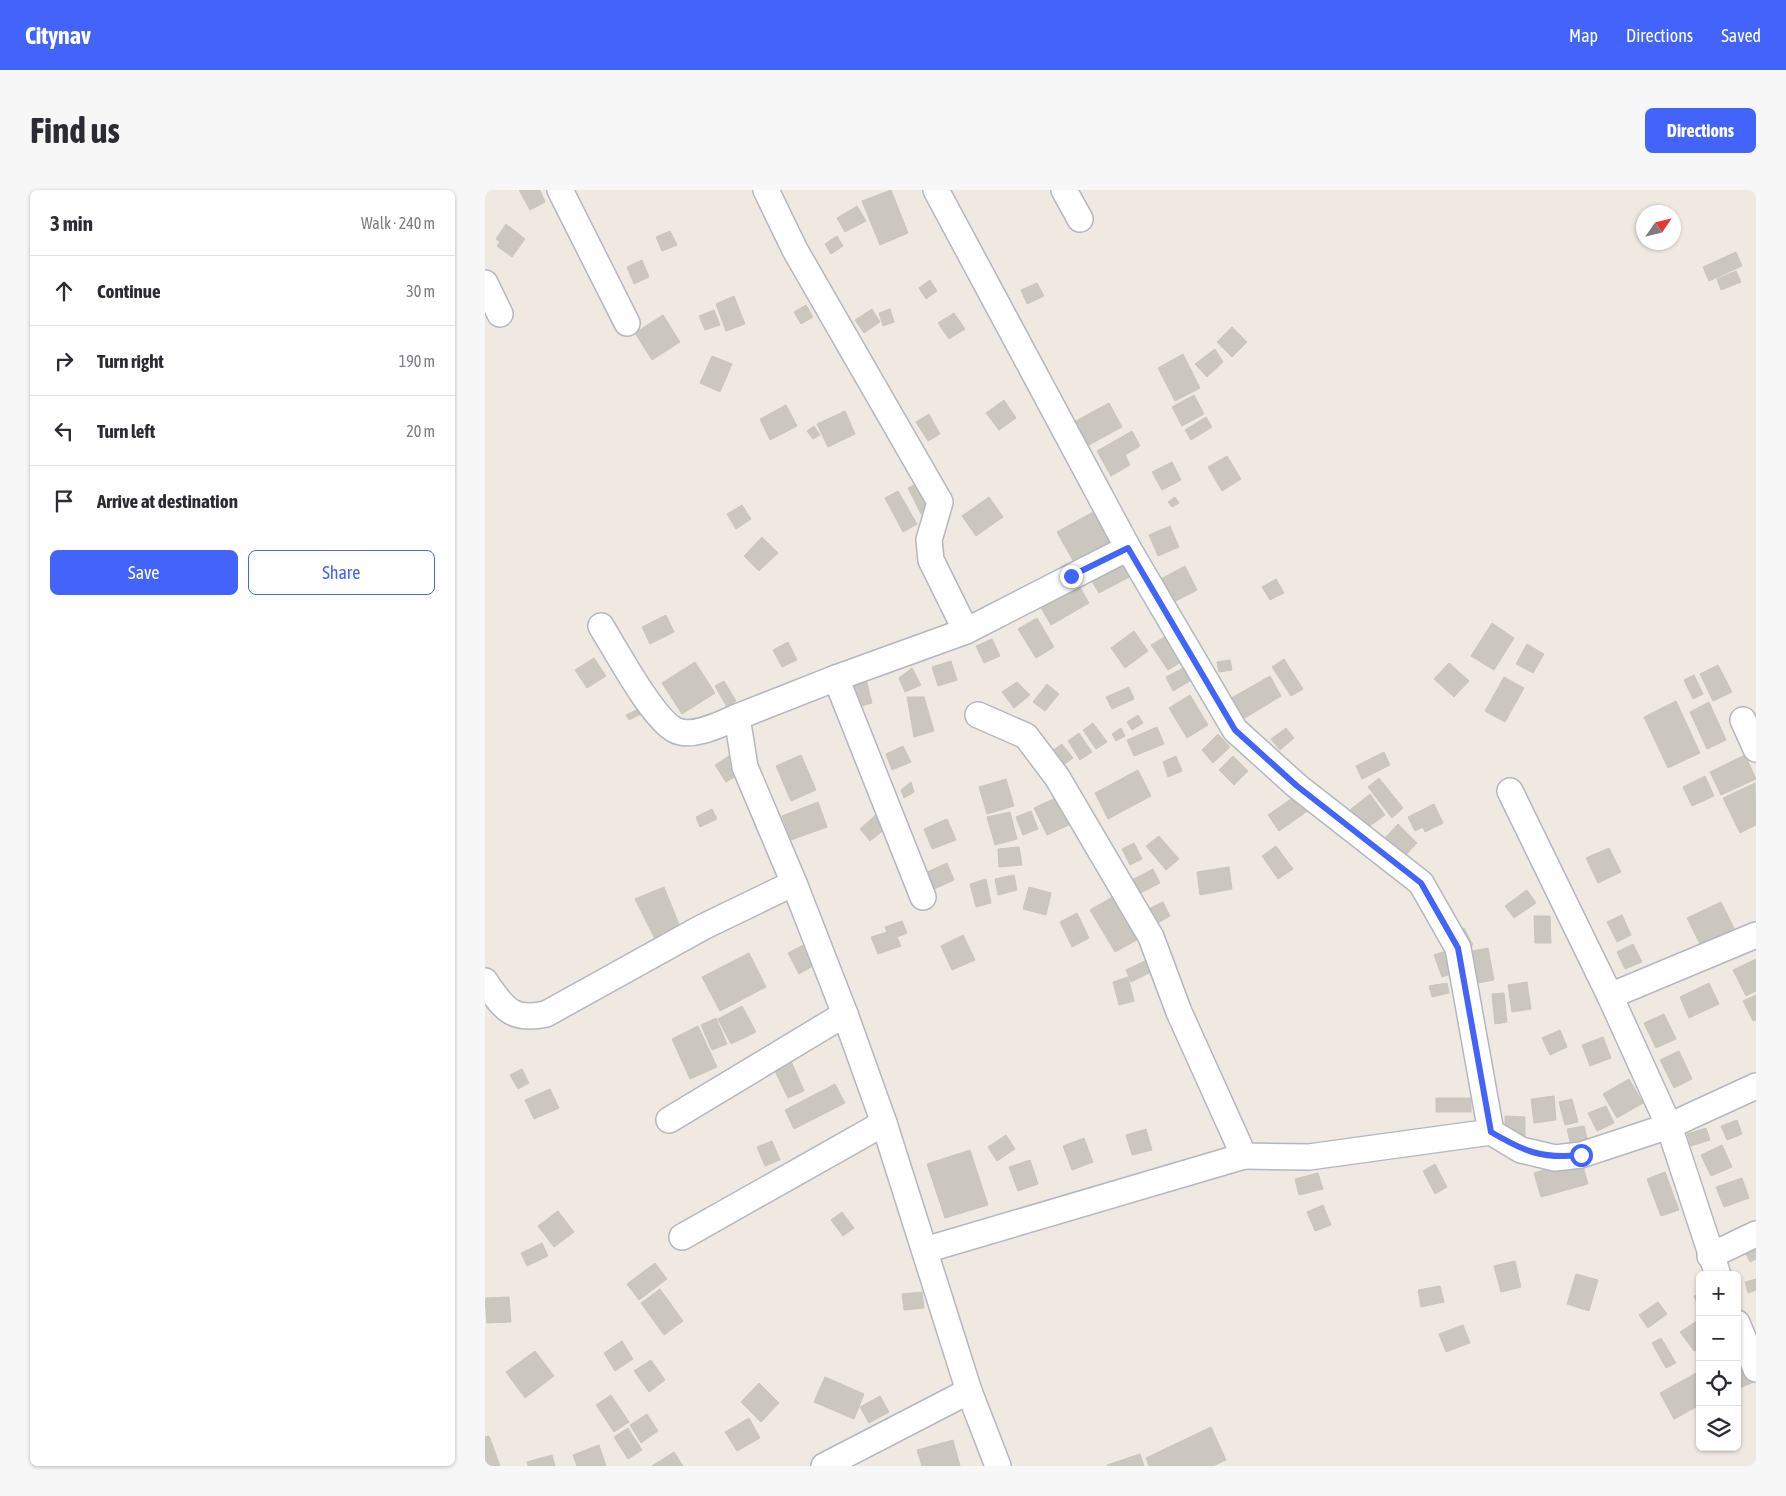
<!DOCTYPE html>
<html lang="en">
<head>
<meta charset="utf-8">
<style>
  :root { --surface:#fff; --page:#f7f7f7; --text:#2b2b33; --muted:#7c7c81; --line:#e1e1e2; --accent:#4264fb }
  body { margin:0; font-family:"Asap Condensed",sans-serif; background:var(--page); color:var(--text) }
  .controls { position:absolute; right:15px; bottom:15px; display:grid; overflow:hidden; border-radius:8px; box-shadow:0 1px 4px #0004 }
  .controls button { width:45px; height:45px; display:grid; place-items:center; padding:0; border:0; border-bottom:1px solid var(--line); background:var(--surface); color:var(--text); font:25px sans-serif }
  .compass { position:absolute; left:1151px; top:15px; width:45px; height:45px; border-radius:50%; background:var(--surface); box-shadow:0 1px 4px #0004; rotate:55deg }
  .stop { position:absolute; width:15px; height:15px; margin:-11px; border:4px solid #4264fb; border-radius:50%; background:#fff }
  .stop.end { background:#4264fb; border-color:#fff; box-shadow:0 1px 5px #0008 }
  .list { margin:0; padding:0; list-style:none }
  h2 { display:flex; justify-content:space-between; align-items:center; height:65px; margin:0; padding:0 20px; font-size:21px }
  h2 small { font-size:16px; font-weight:400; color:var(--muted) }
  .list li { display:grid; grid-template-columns:32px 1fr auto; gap:15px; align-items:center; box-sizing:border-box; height:70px; padding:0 20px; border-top:1px solid var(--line) }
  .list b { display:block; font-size:19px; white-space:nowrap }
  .list em { font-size:16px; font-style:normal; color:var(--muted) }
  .actions { display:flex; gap:10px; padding:15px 20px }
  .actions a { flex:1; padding:11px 0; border:1px solid var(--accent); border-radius:8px; text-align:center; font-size:18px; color:var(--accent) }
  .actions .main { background:var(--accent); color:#fff }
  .icon { flex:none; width:28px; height:28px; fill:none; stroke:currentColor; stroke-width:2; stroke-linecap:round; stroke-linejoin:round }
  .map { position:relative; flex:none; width:1271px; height:1276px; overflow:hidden; border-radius:8px }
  header { display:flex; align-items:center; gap:30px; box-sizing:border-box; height:70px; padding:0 25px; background:var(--accent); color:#fff }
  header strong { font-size:24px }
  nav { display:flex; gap:28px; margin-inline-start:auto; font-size:18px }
  .intro { display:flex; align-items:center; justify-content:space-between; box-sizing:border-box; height:120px; padding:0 30px }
  h1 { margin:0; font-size:35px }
  .button { padding:12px 22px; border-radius:8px; background:var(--accent); color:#fff; font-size:18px; font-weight:700 }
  main { display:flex; gap:30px; padding:0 30px }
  aside { flex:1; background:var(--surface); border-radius:8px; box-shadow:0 1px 4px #0004 }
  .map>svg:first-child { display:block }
</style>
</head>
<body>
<header>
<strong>Citynav</strong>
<nav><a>Map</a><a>Directions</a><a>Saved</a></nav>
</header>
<div class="intro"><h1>Find us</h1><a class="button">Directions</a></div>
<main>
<aside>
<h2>3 min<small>Walk · 240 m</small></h2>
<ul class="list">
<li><svg class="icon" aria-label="ahead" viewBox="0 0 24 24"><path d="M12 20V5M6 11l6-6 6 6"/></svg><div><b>Continue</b></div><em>30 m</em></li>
<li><svg class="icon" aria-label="right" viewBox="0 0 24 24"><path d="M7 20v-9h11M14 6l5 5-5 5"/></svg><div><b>Turn right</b></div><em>190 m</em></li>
<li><svg class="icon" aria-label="left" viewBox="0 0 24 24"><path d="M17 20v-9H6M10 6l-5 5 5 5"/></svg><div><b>Turn left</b></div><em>20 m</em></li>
<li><svg class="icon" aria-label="arrive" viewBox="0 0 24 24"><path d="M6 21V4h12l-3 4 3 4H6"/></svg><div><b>Arrive at destination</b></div></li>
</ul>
<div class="actions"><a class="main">Save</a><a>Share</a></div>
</aside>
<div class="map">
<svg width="1271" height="1276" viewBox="0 0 1271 1276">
  <rect width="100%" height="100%" fill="#efe9e1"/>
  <g fill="#cbc7bf" stroke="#cbc5ba">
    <polygon points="34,0 55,0 60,12 45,20"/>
    <polygon points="406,0 423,43 395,55 377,11"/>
    <polygon points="372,16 381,31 360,42 352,28"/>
    <polygon points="21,34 40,49 27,67 12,56 15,52 11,49"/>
    <polygon points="185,41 192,55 177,61 171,47"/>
    <polygon points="352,46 358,56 346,64 340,54"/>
    <polygon points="1251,62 1257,76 1224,91 1218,77"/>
    <polygon points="157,70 164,87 149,94 142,77"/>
    <polygon points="1251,81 1256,92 1236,100 1232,89"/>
    <polygon points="445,90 452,101 441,109 434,98"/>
    <polygon points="552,93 559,106 542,114 536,100"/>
    <polygon points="249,106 260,134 241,141 231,114"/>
    <polygon points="321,115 328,127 316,134 309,122"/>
    <polygon points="387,119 395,132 379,143 370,130"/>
    <polygon points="405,119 409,132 398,136 394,123"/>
    <polygon points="229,120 235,135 220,140 214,126"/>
    <polygon points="469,123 480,139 464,149 453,133"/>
    <polygon points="178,125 195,152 167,170 150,143"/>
    <polygon points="747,137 762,152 747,167 732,152"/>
    <polygon points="730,159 738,172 722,187 710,174"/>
    <polygon points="698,164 715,198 690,211 673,178"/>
    <polygon points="227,166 247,174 235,202 215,193"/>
    <polygon points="709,205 719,224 697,236 687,217"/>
    <polygon points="519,210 531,228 514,240 501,223"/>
    <polygon points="624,213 637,237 602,256 589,232"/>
    <polygon points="301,215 312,236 285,250 275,229"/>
    <polygon points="360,221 370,244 343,257 332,234"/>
    <polygon points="444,224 455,244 443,251 431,232"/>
    <polygon points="721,227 727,237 706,250 700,240"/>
    <polygon points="329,236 335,245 328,249 322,241"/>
    <polygon points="647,241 655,256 640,265 645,275 626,286 612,261"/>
    <polygon points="742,266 756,289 737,301 723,277"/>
    <polygon points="687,272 696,290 677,300 667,282"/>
    <polygon points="437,291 450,317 436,324 423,298"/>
    <polygon points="413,301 432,334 418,342 400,308"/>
    <polygon points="504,307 518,327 491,346 477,326"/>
    <polygon points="690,307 694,313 687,317 683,312"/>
    <polygon points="257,315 266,329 251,339 242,324"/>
    <polygon points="610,321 629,355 591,376 572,342"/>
    <polygon points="685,336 694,357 673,366 664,345"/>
    <polygon points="277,347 293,363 274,381 259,366"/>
    <polygon points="638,370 646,386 614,403 605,388"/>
    <polygon points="700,376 712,400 687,413 674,390"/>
    <polygon points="589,387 604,413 566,435 551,409"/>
    <polygon points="791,389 799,403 785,410 777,397"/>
    <polygon points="181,425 189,442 165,454 157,437"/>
    <polygon points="552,428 569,457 551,468 533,439"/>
    <polygon points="1007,433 1029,448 1009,480 986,466"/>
    <polygon points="649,441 663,461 640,478 626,458"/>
    <polygon points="688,442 704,467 683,480 666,455"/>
    <polygon points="507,449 515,466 499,473 491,456"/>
    <polygon points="303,452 312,470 297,477 288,460"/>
    <polygon points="1042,454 1059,464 1048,483 1031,474"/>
    <polygon points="109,468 121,486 102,498 90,480"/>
    <polygon points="799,469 818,499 806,506 787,477"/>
    <polygon points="745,470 747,480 734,482 732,472"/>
    <polygon points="466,471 472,490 453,496 447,477"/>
    <polygon points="210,472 230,503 197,524 177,493"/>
    <polygon points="964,473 984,491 969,507 949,489"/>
    <polygon points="1233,475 1247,502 1228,511 1215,484"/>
    <polygon points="427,478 436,495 420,502 414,488"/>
    <polygon points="698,478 705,491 688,501 681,487"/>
    <polygon points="379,481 387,513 369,518 361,486"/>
    <polygon points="1209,485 1218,504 1208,509 1199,490"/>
    <polygon points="785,486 796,506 755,531 743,510"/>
    <polygon points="1019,487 1039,498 1020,532 1000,521"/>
    <polygon points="239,491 251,511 242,517 230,496"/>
    <polygon points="532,492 545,505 529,518 517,502"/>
    <polygon points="562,494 574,504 560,521 548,512"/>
    <polygon points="644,497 649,509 627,519 621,507"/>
    <polygon points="705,505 723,535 702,548 684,518"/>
    <polygon points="422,507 439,507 449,541 429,547"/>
    <polygon points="1191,511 1215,563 1183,578 1159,527"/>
    <polygon points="1224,512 1241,550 1222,559 1205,522"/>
    <polygon points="158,517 160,522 144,530 141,525"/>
    <polygon points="653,525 658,533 647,540 642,532"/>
    <polygon points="608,533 622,552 611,559 598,540"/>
    <polygon points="672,537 679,554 649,566 642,550"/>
    <polygon points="636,538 640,546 631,551 627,544"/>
    <polygon points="801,538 809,548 795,560 786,549"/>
    <polygon points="594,543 607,562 595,570 583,551"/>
    <polygon points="733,544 745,557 728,573 717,560"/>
    <polygon points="577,554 588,568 573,579 562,564"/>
    <polygon points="418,556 426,572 407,580 401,564"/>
    <polygon points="899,562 905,575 877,589 871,576"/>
    <polygon points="316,565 331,600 306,611 291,576"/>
    <polygon points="1260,565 1271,589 1236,605 1225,582"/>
    <polygon points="244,566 255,584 241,592 230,575"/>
    <polygon points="691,566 697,581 683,587 678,572"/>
    <polygon points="748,566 763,581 749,595 734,580"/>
    <polygon points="653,580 666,606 623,629 610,603"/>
    <polygon points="1220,586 1229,606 1207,616 1198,597"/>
    <polygon points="894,588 918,618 907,628 883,597"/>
    <polygon points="521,589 529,616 502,624 494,597"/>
    <polygon points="426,592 429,602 419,608 416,600"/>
    <polygon points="1270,593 1271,635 1255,643 1238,608"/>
    <polygon points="813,604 824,620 794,641 783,625"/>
    <polygon points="885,604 900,625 875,643 861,623"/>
    <polygon points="575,606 588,633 562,645 549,618"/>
    <polygon points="333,612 342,637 306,650 297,626"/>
    <polygon points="949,614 958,633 940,642 938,637 930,641 923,627"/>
    <polygon points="227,619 232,629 215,637 211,627"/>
    <polygon points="546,621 553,639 538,645 531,627"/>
    <polygon points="394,622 405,635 385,651 375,639"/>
    <polygon points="525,622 532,649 510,655 502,627"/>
    <polygon points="462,629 471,650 447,659 439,639"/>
    <polygon points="913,634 932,653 918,668 899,649"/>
    <polygon points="674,646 694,669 681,680 661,656"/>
    <polygon points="649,653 657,669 645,675 637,659"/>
    <polygon points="791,656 808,679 793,689 777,666"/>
    <polygon points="534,657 537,675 514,677 513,659"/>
    <polygon points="1124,658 1136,682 1113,693 1101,668"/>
    <polygon points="462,673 469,690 447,700 440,683"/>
    <polygon points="744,677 747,699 715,705 712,682"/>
    <polygon points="668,679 675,693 648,707 641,693"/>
    <polygon points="529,685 532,700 513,705 510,689"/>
    <polygon points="501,689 506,713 491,717 485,694"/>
    <polygon points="179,697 197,742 172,753 150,709"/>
    <polygon points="544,697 566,703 561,725 538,719"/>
    <polygon points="1042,700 1051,713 1029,728 1020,716"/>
    <polygon points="636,702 661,745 630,762 605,720"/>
    <polygon points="678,712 685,726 664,738 657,722"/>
    <polygon points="1236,712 1250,740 1216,756 1202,728"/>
    <polygon points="592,723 604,748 587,757 575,732"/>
    <polygon points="1137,725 1146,745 1132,752 1122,732"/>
    <polygon points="1049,726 1065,726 1066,753 1050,753"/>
    <polygon points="417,731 422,743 412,747 416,756 393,764 386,747 402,742 400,737"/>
    <polygon points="979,738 988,755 980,758 972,741"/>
    <polygon points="478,745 490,770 467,780 456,756"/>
    <polygon points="322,753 333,773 314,784 303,763"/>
    <polygon points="1148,754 1157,772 1140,779 1132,762"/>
    <polygon points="1003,758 1009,790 988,794 982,762"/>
    <polygon points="961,761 968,783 957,787 949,765"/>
    <polygon points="264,763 281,797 235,821 217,787"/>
    <polygon points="664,769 670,780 646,792 641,780"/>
    <polygon points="1271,769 1271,801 1261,806 1248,780"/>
    <polygon points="643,787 649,811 634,815 628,792"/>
    <polygon points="1042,792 1046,819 1027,822 1023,795"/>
    <polygon points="962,793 964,803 947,807 944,796"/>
    <polygon points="1224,793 1234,814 1204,828 1195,807"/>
    <polygon points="1019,803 1022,832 1010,834 1007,804"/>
    <polygon points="1271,805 1271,830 1268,831 1258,811"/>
    <polygon points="257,816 271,842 246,854 233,829"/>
    <polygon points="1179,824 1191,849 1171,858 1159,833"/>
    <polygon points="231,828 242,854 227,860 216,835"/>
    <polygon points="213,836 232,877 205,889 187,849"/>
    <polygon points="1075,840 1082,857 1065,865 1057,848"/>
    <polygon points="1118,847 1126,868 1105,876 1097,855"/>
    <polygon points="1194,861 1207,889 1189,898 1175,870"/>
    <polygon points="306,871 319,901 303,908 289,879"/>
    <polygon points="37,879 44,893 33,899 25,885"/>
    <polygon points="1144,889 1158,913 1132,928 1118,904"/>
    <polygon points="350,894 360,913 309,939 300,920"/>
    <polygon points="65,899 74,918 49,929 40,910"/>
    <polygon points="1069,906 1071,930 1049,933 1046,909"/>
    <rect x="951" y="908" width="35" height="14"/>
    <polygon points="1087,909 1093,932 1080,935 1074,912"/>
    <polygon points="1121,916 1129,933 1112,941 1103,923"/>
    <polygon points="1020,926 1040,927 1040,947 1020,946"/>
    <polygon points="1252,930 1257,944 1242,950 1236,936"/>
    <polygon points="1099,936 1103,952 1086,956 1082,939"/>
    <polygon points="1221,938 1225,950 1206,956 1202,944"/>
    <polygon points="661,939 667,960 647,965 641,945"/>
    <polygon points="521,945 530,959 512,971 503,957"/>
    <polygon points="599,948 608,972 587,980 578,956"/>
    <polygon points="287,951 295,970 280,976 272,957"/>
    <polygon points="1237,955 1247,977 1226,986 1216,965"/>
    <polygon points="485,960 503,1015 460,1028 442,974"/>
    <polygon points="1096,969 1103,994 1056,1007 1049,983"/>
    <polygon points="545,970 553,994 533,1001 524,977"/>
    <polygon points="950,974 962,997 950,1004 938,981"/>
    <polygon points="1180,982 1194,1020 1176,1026 1162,989"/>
    <polygon points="833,983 838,999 814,1005 810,989"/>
    <polygon points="1257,988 1264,1008 1239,1017 1231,997"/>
    <polygon points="838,1015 846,1035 830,1041 822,1022"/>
    <polygon points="73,1021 89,1042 69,1057 53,1036"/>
    <polygon points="357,1022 369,1038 358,1046 346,1030"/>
    <polygon points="1271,1051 1271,1069 1265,1072 1258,1058"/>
    <polygon points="57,1053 63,1066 42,1076 36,1063"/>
    <polygon points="1030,1071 1036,1097 1016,1102 1009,1076"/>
    <polygon points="170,1073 182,1089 154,1110 142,1094"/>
    <polygon points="1091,1084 1113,1090 1104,1121 1082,1114"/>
    <polygon points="1271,1089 1271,1100 1263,1103 1260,1092"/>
    <polygon points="955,1096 959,1112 936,1117 933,1100"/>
    <polygon points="175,1099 198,1131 179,1145 156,1113"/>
    <polygon points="437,1102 439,1118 419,1120 417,1104"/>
    <polygon points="1215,1104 1215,1120 1209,1106"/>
    <polygon points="24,1107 26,1132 2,1133 0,1108"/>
    <polygon points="1173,1112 1182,1124 1163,1138 1154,1125"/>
    <polygon points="1212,1131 1215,1135 1215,1158 1209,1161 1195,1142"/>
    <polygon points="978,1135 985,1153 961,1162 954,1144"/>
    <polygon points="1176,1148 1191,1173 1181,1178 1167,1153"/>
    <polygon points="137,1151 148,1169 130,1181 119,1163"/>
    <polygon points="50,1161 69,1186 40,1208 21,1182"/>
    <polygon points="1257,1167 1269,1192 1252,1199 1252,1170"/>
    <polygon points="166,1170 180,1190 164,1202 149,1181"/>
    <polygon points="1215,1181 1215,1215 1189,1229 1175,1203"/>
    <polygon points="340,1187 379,1204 369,1229 329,1212"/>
    <polygon points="274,1193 294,1213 276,1232 256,1212"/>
    <polygon points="126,1205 144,1232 129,1242 111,1215"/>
    <polygon points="395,1206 404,1222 384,1233 375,1217"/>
    <polygon points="162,1224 173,1241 156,1253 145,1235"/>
    <polygon points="264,1228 275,1248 252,1261 240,1242"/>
    <polygon points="726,1237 741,1270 728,1276 664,1276 661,1268"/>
    <polygon points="143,1238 157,1260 143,1269 129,1247"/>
    <polygon points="4,1246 15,1276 0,1276 0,1247"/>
    <polygon points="468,1250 475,1276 437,1276 432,1260"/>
    <polygon points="114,1255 121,1276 92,1276 88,1265"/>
    <polygon points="189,1262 198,1276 167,1276"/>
    <polygon points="655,1264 659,1276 622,1276 622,1275"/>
    <polygon points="67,1265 70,1276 43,1276 42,1272"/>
  </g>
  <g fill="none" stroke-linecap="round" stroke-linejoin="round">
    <g stroke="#b4b7c1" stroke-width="28">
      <g id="minor">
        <polyline points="75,0 142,133"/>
        <polyline points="281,0 310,60 455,312 444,350 446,370 481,441"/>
        <polyline points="451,0 643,358 750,540 812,596 936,693 973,758 1006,942"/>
        <polyline points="579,0 595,29"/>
        <polyline points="0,93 15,124"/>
        <path d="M116,436c15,24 51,92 74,104 17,9 46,-6 62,-13"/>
        <polyline points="351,488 438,707"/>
        <polyline points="493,525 541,546 572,587 666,747 694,822 759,966 824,967 1006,942 1036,960 1070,968 1096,965 1184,936 1271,896"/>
        <polyline points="1258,530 1271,559"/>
        <polyline points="1025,601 1125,806 1184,936 1233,1085"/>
        <path d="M0,791c18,27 27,41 61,33l157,-87 91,-44"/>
        <polyline points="1125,806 1271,745"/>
        <polyline points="184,930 360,824"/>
        <polyline points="197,1047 399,933"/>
        <polyline points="440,1060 759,966"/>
        <polyline points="1225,1066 1271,1044"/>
        <polyline points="1252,1133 1271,1179"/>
        <polyline points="339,1276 484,1201"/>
        <polyline points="513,1276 484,1201 399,933 360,824 309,693 260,577 252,527 351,488 481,441 643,358"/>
      </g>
    </g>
    <use href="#minor" stroke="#fff" stroke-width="25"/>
  </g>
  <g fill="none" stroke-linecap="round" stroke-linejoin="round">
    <path stroke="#4264fb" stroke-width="6" d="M586,386l57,-28 107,182 62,56 124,97 37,65 33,184c34,20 51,27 90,23"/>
  </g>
</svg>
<div class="controls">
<button>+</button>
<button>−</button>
<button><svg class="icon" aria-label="locate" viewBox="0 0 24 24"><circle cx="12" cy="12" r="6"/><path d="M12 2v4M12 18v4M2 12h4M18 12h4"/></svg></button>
<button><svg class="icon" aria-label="layers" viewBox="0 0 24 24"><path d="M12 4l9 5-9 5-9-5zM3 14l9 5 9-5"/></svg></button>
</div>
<svg class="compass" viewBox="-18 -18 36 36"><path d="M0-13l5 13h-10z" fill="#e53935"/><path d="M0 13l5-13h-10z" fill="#7c7c81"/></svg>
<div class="stop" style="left:1096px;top:965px"></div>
<div class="stop end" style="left:586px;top:386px"></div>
</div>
</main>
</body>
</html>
